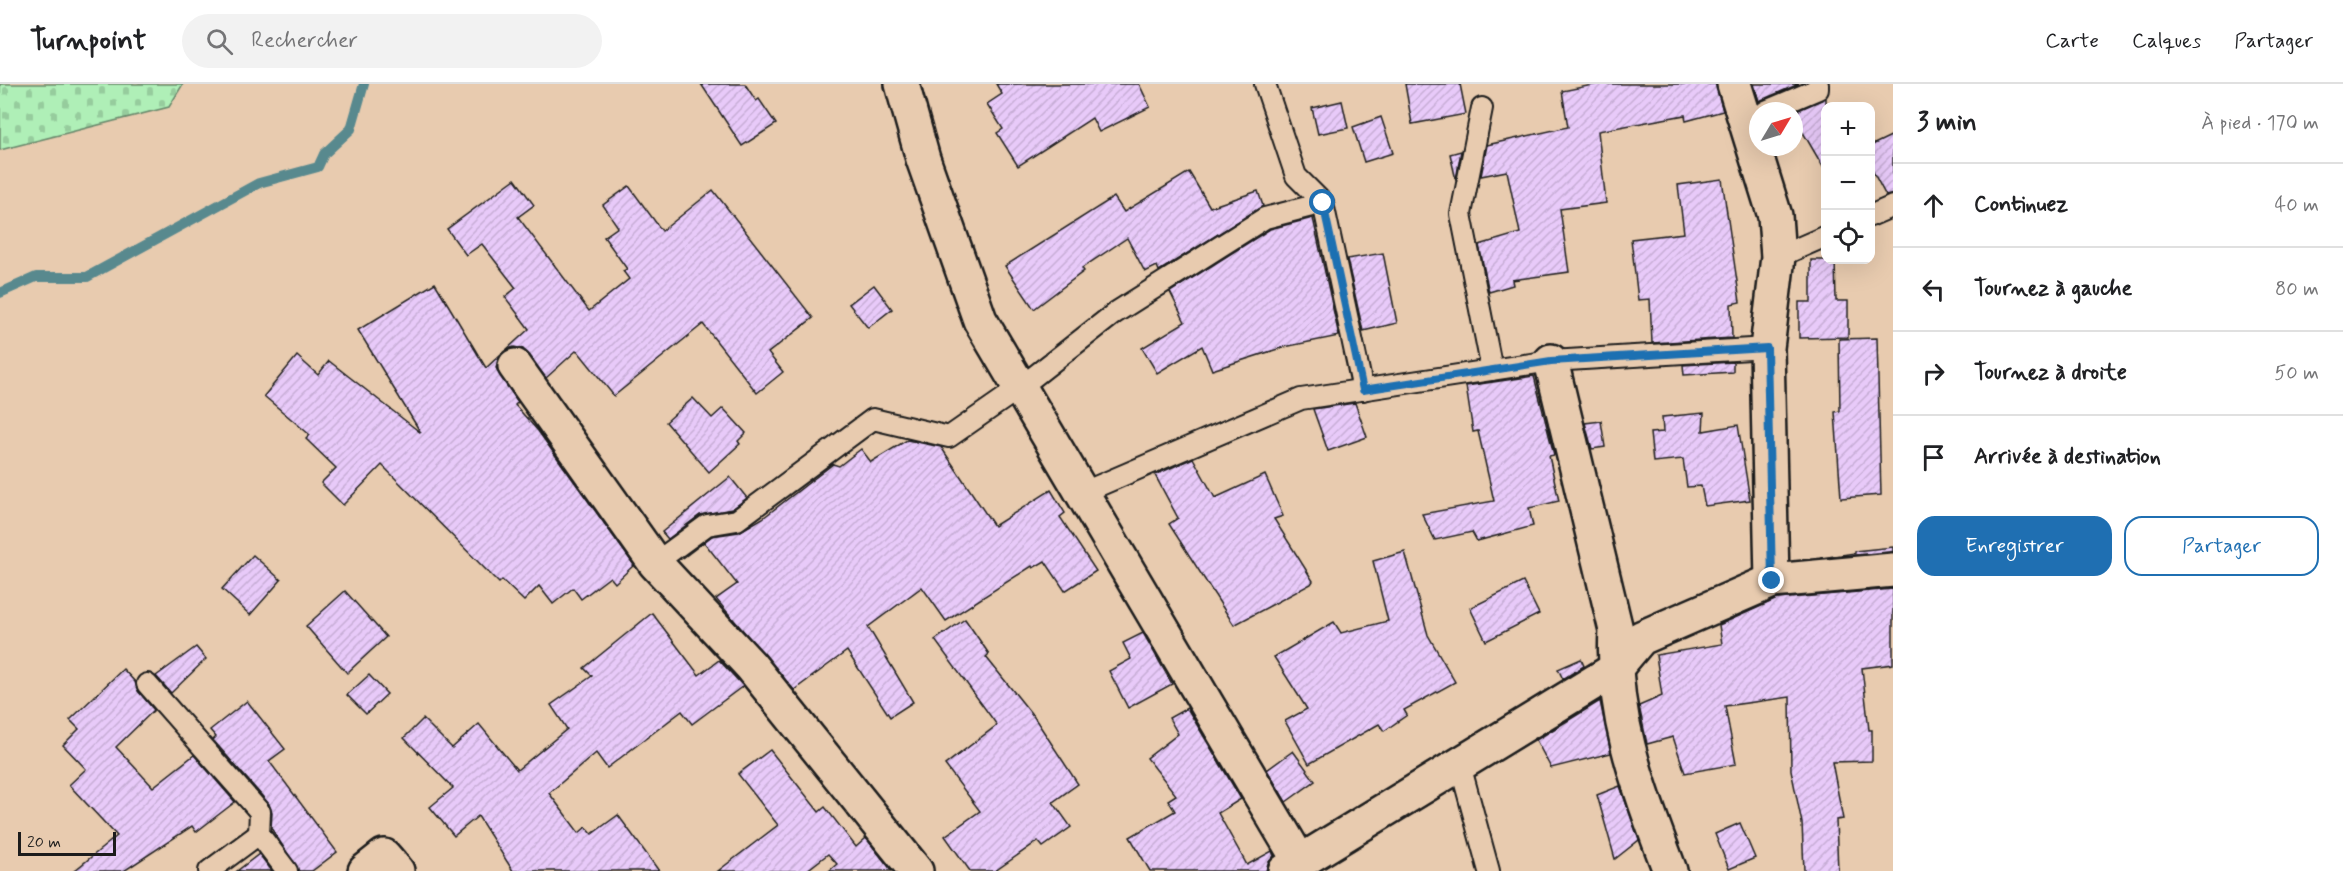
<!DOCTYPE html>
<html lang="fr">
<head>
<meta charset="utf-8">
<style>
  :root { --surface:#fff; --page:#f2f2f2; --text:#202124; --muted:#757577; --line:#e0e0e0; --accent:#1f6fb2 }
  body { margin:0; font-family:Mynerve,sans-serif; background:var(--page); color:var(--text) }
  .controls { position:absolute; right:18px; top:18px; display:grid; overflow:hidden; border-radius:12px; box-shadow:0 6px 24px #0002 }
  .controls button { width:54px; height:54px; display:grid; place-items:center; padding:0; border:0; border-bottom:2px solid var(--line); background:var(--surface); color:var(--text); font:30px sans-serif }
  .compass { position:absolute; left:1749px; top:18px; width:54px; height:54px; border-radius:50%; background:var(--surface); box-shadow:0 6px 24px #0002; rotate:52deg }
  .scale { position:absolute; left:18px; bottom:15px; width:98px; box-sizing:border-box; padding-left:6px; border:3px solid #1c1c1c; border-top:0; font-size:16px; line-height:21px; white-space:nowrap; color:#1c1c1c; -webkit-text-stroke:4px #e8cbaf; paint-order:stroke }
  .stop { position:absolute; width:18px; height:18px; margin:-14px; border:4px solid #1f6fb2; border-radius:50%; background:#fff }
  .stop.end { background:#1f6fb2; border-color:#fff; box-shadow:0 2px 6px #0008 }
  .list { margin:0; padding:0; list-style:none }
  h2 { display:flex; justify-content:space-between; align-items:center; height:78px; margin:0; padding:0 24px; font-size:26px }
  h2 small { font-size:20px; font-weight:400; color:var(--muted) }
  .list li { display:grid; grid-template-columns:39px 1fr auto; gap:18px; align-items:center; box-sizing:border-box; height:84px; padding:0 24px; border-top:2px solid var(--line) }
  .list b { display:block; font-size:22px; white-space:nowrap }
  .list em { font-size:20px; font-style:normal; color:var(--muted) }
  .actions { display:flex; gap:12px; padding:18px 24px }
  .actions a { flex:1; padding:14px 0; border:2px solid var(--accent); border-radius:18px; text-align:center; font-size:21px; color:var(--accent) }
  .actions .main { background:var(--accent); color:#fff }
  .icon { flex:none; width:33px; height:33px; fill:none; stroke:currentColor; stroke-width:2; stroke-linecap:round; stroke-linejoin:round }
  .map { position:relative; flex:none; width:1893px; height:787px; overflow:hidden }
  header { display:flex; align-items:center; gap:36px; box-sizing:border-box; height:84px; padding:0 30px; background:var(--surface); border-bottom:2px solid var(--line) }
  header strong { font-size:28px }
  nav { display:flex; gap:33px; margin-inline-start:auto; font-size:21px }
  .search { width:420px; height:54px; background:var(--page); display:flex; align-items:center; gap:15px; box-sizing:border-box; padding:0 21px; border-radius:33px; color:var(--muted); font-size:22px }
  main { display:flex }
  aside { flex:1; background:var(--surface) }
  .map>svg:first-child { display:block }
</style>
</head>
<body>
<header>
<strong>Turnpoint</strong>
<div class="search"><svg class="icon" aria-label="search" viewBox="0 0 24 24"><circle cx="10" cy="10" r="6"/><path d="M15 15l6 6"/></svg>Rechercher</div>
<nav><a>Carte</a><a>Calques</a><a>Partager</a></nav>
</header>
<main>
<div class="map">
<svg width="1893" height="787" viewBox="0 0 1893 787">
  <defs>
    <pattern id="cemetery-stones" width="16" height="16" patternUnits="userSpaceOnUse" patternTransform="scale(1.5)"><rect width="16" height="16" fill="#afefb7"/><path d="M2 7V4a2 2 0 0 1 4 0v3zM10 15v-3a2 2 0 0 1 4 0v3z" fill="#96cc9d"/></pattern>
    <pattern id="building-hatch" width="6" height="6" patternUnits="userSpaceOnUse" patternTransform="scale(1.5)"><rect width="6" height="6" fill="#e8caf9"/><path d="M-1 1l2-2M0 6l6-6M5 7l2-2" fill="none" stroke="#c6add5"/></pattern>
  </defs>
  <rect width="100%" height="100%" fill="#e8cbaf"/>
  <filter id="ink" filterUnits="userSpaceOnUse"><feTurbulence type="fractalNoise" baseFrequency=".0167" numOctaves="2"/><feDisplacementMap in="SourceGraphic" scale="12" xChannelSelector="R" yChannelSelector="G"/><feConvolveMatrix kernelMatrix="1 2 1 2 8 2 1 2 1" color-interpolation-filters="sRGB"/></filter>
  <g filter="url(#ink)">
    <polygon fill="url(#cemetery-stones)" stroke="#66866a" stroke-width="1.5" points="0,0 183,0 169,23 0,66"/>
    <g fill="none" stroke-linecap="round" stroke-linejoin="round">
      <polyline stroke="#59898e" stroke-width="10" points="0,209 36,193 87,193 259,99 318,83 324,70 351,45 364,0"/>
    </g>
    <g fill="url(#building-hatch)" stroke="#1c1c1c" stroke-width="1.5">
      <polygon points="701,0 745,0 756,17 759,15 776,40 742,62"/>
      <polygon points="996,0 1139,0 1150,23 1099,48 1092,34 1018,82 997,49 1003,45 987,20 1002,10"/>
      <polygon points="1405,0 1460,0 1466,30 1412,40"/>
      <polygon points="1598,0 1716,0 1723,27 1686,37 1685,31 1598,47 1606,119 1560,125 1569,188 1512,196 1513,201 1489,208 1479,161 1520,149 1507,87 1481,92 1487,61 1568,43 1562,7"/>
      <polygon points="1754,0 1799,0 1759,17"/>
      <polygon points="1826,14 1826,88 1794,33 1794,28"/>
      <polygon points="1342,17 1348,44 1318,50 1312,24"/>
      <polygon points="1381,33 1393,69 1364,78 1353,43"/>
      <polygon points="1893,51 1893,110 1886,112 1870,82 1870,62"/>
      <polygon points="1461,67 1456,96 1450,70"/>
      <polygon points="1189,88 1210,123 1258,107 1263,122 1159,187 1157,182 1145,188 1127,154 1082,184 1084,187 1034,225 1005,182 1114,113 1124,128"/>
      <polygon points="515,95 534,121 518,133 589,227 629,195 623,187 627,185 604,153 618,143 603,121 629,102 662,147 713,106 813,234 768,269 783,288 757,309 703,240 614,312 577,266 546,294 523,265 514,263 506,266 529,245 505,213 516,204 482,160 466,171 447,145"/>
      <polygon points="1722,95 1740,218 1731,220 1732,254 1652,259 1650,215 1638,216 1631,155 1684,149 1678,101"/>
      <polygon points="1313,134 1339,252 1284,263 1212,286 1202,262 1157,289 1142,264 1185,238 1170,208 1270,145"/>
      <polygon points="1383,169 1397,239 1363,247 1347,175"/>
      <polygon points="1811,176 1835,176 1836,217 1848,217 1848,253 1799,254 1799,218 1811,218"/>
      <polygon points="435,199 486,284 501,270 496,284 518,318 515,321 538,347 634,481 615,499 610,493 581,515 573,504 553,520 539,502 524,517 502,496 499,499 382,381 343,421 321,399 336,384 306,355 310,351 264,312 297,272 318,291 329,277 421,349 358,246"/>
      <polygon points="874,201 892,225 868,244 849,220"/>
      <polygon points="1877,254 1881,411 1841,414 1835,328 1840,327 1839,255"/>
      <polygon points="1733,278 1733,288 1684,291 1683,281"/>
      <polygon points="1534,292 1554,371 1549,372 1559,417 1529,424 1533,442 1477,457 1472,448 1435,456 1422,430 1494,417 1478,347 1473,348 1466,302"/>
      <polygon points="693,314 712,334 723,324 746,349 738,357 740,360 709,388 666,338"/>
      <polygon points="1355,319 1367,353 1328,367 1313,325"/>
      <polygon points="1704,329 1703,347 1738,341 1750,416 1705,422 1701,402 1687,403 1683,375 1653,378 1650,349 1663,348 1662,333"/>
      <polygon points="1601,337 1605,363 1592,365 1585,339"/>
      <polygon points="907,356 941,363 994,442 1051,406 1065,429 1060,433 1096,487 1065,507 1045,477 1033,484 1032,482 946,537 922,503 868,543 913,618 890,633 847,567 794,606 716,515 737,500 704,458 683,474 712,452 739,448 763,434 833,380 839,382 861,365 871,378"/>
      <polygon points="1193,374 1215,414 1265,391 1283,432 1274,435 1313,497 1311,500 1234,541 1169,440 1178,434 1155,391"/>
      <polygon points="730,393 747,414 732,425 700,431 668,455 662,448"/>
      <polygon points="1893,463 1893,468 1821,474 1855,469 1855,467"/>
      <polygon points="1405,468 1428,551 1455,598 1404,626 1407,631 1384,647 1379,640 1309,680 1285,637 1307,625 1274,573 1334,538 1341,549 1388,537 1373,477"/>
      <polygon points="253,471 281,496 250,531 222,505"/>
      <polygon points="1523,498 1539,530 1486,557 1470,524"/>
      <polygon points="1893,505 1893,580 1862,584 1869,646 1872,646 1872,677 1832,678 1843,735 1836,736 1838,787 1804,787 1802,739 1791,686 1790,613 1725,622 1736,680 1685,689 1673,653 1647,660 1639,622 1662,612 1656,571 1722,560 1719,541 1777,515"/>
      <polygon points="345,507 386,553 347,589 306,542"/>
      <polygon points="652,529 699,591 719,576 743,602 692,640 682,627 607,684 596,669 549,709 579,749 586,743 592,750 618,731 659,787 513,787 478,732 454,752 430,723 453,704 404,654 423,635 452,664 479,640 517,686 567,645 551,621 592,592 584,584"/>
      <polygon points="965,535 989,570 986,573 1034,633 1078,700 1053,718 1071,743 1043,763 1038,757 995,787 970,787 945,752 980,727 945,681 997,641 935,556"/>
      <polygon points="1143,549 1172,600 1128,624 1109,587 1131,575 1123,559"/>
      <polygon points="196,563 206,575 171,609 156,592"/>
      <polygon points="1581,575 1584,582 1563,595 1558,585"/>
      <polygon points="123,585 135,598 138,607 154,626 116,663 153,703 194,671 235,718 196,748 192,742 124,787 74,787 117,752 69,701 86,685 63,661 79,645 70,636"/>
      <polygon points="369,591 387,610 366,630 347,611"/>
      <polygon points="247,617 285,665 269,677 337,768 312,787 299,787 271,744 272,729 269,720 213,656 216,653 210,646"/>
      <polygon points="1600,617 1611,669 1551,684 1536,656"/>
      <polygon points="1187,624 1241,715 1218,729 1247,781 1272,767 1274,772 1268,779 1266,787 1150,787 1130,753 1175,727 1168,716 1176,711 1147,674 1178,650 1169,634"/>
      <polygon points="770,666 819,728 825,723 856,763 866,754 892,787 829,787 837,780 828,770 806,787 718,787 778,741 738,690"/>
      <polygon points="1293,667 1315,697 1286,718 1267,686"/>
      <polygon points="1620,702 1639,756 1615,775 1597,711"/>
      <polygon points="1740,739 1755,774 1729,785 1715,750"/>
      <polygon points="259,770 272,787 237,787"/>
    </g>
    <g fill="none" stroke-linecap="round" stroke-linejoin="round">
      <g stroke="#1c1c1c" stroke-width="24">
        <g id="service">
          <polyline points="1265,0 1296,92 1323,119"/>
          <polyline points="1482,24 1461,130 1492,286"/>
          <polyline points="1766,27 1818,5 1818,0"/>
          <polyline points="1870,132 1893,122"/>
          <polyline points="1778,173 1826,152"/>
          <polyline points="1084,408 1301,315 1551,277 1767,264"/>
          <polyline points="655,479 707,441 737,436 873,335 949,353 1018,305 1115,229 1265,134 1323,119 1363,306"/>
          <polyline points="147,600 260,728 259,750 287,787"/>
          <polyline points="1460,681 1489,787"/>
          <polyline points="209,787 259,750"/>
        </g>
      </g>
      <g stroke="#1c1c1c" stroke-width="38">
        <g id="minor">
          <polyline points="902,0 923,75 980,236 1300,778"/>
          <polyline points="1734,0 1775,132 1778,173 1767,264 1772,497"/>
          <path d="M1551,277l65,269c-5,88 24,160 54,241"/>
          <polyline points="515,282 655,479 751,582 916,787"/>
          <polyline points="365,787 384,772 397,787"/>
          <polyline points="1285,787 1614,586 1641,554 1772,497 1893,486"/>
        </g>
      </g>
      <use href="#service" stroke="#e8cbaf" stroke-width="20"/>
      <use href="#minor" stroke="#e8cbaf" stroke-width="33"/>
    </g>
  </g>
  <g fill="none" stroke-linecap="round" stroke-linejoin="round" filter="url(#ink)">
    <polyline stroke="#1f6fb2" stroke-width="8" points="1323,119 1363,306 1551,277 1767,264 1772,497"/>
  </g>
</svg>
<div class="controls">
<button>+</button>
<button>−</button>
<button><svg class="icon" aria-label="locate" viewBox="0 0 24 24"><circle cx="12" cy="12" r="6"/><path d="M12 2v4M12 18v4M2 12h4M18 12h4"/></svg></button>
</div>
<svg class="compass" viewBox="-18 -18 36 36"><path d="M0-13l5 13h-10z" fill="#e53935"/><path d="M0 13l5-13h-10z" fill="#757577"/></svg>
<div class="scale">20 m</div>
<div class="stop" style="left:1323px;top:119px"></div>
<div class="stop end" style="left:1772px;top:497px"></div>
</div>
<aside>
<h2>3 min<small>À pied · 170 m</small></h2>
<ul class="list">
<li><svg class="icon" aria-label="ahead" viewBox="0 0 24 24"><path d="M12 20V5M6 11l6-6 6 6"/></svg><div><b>Continuez</b></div><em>40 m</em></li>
<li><svg class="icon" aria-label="left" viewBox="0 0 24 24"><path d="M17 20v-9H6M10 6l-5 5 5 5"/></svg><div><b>Tournez à gauche</b></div><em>80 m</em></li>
<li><svg class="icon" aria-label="right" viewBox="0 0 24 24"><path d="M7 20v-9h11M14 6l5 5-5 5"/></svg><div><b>Tournez à droite</b></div><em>50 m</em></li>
<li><svg class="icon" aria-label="arrive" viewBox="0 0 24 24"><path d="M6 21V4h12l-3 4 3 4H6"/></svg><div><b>Arrivée à destination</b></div></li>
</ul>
<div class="actions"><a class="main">Enregistrer</a><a>Partager</a></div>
</aside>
</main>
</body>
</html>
